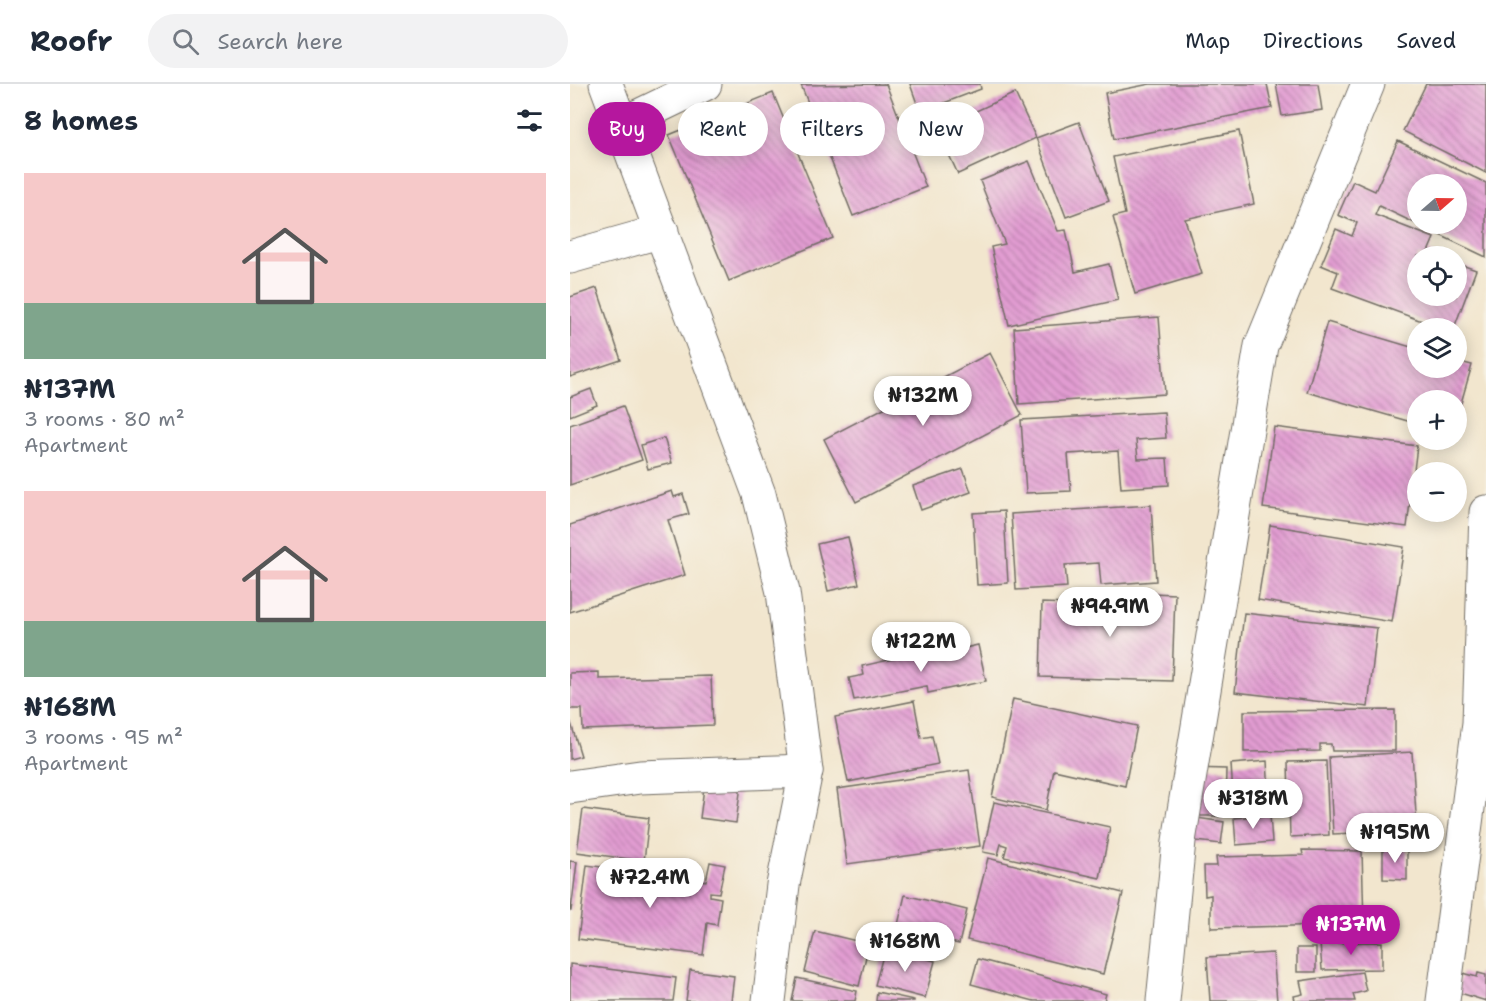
<!DOCTYPE html>
<meta charset="utf-8">
<style>
body{margin:0;font-family:"Shantell Sans",sans-serif;background:#f2f2f3;color:#1f2937;height:100vh;display:flex;flex-direction:column;font-size:22px;white-space:nowrap}
*{box-sizing:border-box;margin:0}
p{font-size:20px;color:#747a83}
.icon{flex:none;width:33px;height:33px;fill:none;stroke:currentColor;stroke-width:2;stroke-linecap:round;stroke-linejoin:round}
.map{position:relative;flex:1;overflow:hidden}
.sheet{display:flex;flex-direction:column;background:#fff;width:570px}
.sheet>*{flex:none}
.hud{position:absolute;left:18px;top:18px;width:570px;height:54px;display:flex;gap:12px}
.needle{width:39px;rotate:70deg}
.tools{position:absolute;left:837px;top:90px;display:grid;gap:12px}
.tools a{display:grid;place-items:center;width:60px;height:60px;border-radius:50%;background:#fff;box-shadow:0 3px 15px #0003;font-size:30px}
.price{position:absolute;translate:-50% -51px;padding:0 14px;border-radius:21px;background:#fff;color:#222;font-size:20px;line-height:39px;filter:drop-shadow(0 2px 3px #0008)}
.price::after{content:'';position:absolute;left:50%;top:36px;width:18px;height:14px;margin-left:-9px;background:inherit;clip-path:polygon(0 0,100% 0,50% 100%)}
.price.active{background:#b5179e;color:#fff}
ul{padding:0;list-style:none}
li{display:grid;align-content:center;gap:12px;height:318px;padding:0 24px}
li span{display:grid;place-items:center;height:186px;border-radius:0px;color:#555}
li>.icon{margin-inline-start:auto}
span .icon{width:108px;height:108px;fill:#fffc;stroke-width:1}
li b{font-size:26px}
h2{display:flex;justify-content:space-between;align-items:center;height:72px;padding:0 24px;font-size:26px}
.tag{padding:0 21px;border-radius:27px;background:#fff;box-shadow:0 3px 15px #0003;font-size:21px;line-height:54px}
.tag.active{background:#b5179e;color:#fff}
header{display:flex;align-items:center;gap:36px;box-sizing:border-box;height:84px;padding:0 30px;background:#fff;border-bottom:2px solid #e0e1e3}
header strong{font-size:28px}
nav{display:flex;gap:33px;margin-inline-start:auto;font-size:21px}
.search{width:420px;height:54px;background:#f2f2f3;display:flex;align-items:center;gap:15px;box-sizing:border-box;padding:0 21px;border-radius:33px;color:#747a83;font-size:22px}
main{display:flex;flex:1;min-height:0}
.map>svg:first-child{display:block}
.building{fill:url(#building-back-hatch);fill-rule:evenodd}
.lines{fill:none;stroke-linecap:round;stroke-linejoin:round}
.street-casing{stroke:#716c64;stroke-width:35}
.street{stroke:#fff;stroke-width:33}
</style>
<header>
<strong>Roofr</strong>
<div class="search"><svg class="icon" aria-label="search" viewBox="0 0 24 24"><circle cx="10" cy="10" r="6"/><path d="M15 15l6 6"/></svg>Search here</div>
<nav><a>Map</a><a>Directions</a><a>Saved</a></nav>
</header>
<main>
<section class="sheet">
<h2>8 homes<svg class="icon" aria-label="filters" viewBox="0 0 24 24"><path d="M4 7h16M4 17h16"/><circle cx="9" cy="7" r="2"/><circle cx="15" cy="17" r="2"/></svg></h2>
<ul>
<li><span style="background:linear-gradient(#f6c9c9 70%,#7fa58c 0)"><svg class="icon" aria-label="home" viewBox="0 0 24 24"><path d="M3 11l9-7 9 7M6 9v11h12V9"/></svg></span><div><b>₦137M</b><p>3 rooms · 80 m²</p><p>Apartment</p></div></li>
<li><span style="background:linear-gradient(#f6c9c9 70%,#7fa58c 0)"><svg class="icon" aria-label="home" viewBox="0 0 24 24"><path d="M3 11l9-7 9 7M6 9v11h12V9"/></svg></span><div><b>₦168M</b><p>3 rooms · 95 m²</p><p>Apartment</p></div></li>
</ul>
</section>
<div class="map">
<svg width="916" height="917" viewBox="0 0 916 917">
<defs>
<pattern id="building-back-hatch" width="6" height="6" patternUnits="userSpaceOnUse" patternTransform="scale(1.5)"><rect width="6" height="6" fill="#e29cd2"/><path d="M-1 5l2 2M0 0l6 6M5-1l2 2" fill="none" stroke="#b77fab"/></pattern>
</defs>
<rect width="100%" height="100%" fill="#f7f3e8"/>
<filter id="ink" filterUnits="userSpaceOnUse"><feTurbulence type="fractalNoise" baseFrequency=".0167" numOctaves="2"/><feDisplacementMap in="SourceGraphic" scale="12" xChannelSelector="R" yChannelSelector="G"/><feConvolveMatrix kernelMatrix="1 2 1 2 8 2 1 2 1" color-interpolation-filters="sRGB"/></filter>
<filter id="wash" filterUnits="userSpaceOnUse"><feTurbulence type="fractalNoise" baseFrequency=".008" numOctaves="4" result="noise"/><feDisplacementMap in="SourceGraphic" scale="24" xChannelSelector="R" yChannelSelector="G"/><feGaussianBlur stdDeviation="1.35" result="paint"/><feColorMatrix in="noise" values="0 0 0 0 0 0 0 0 0 0 0 0 0 0 0 0 0 1.4 0 .05"/><feComposite in="paint" operator="in"/></filter>
<g filter="url(#wash)">
<rect width="100%" height="100%" fill="#f2e6ce"/>
<g id="blocks">
<g class="building">
<path d="M316 0 356 103 283 132 231 1Z"/>
<path d="M340 0H410L411 5 350 28Z"/>
<path d="M580 0H697L702 24 544 55 535 9Z"/>
<path d="M706 0H748L752 26 712 32Z"/>
<path d="M856 0H916V89L833 47Z"/>
<path d="M203 9 263 154 159 197 99 51Z"/>
<path d="M445 9 466 54 388 90 367 45Z"/>
<path d="M509 38 539 117 496 133 466 54Z"/>
<path d="M669 47 684 120 615 135 632 190 565 210 543 133 555 130 543 73Z"/>
<path d="M828 57 916 99V173L809 122 805 131 864 154 858 168 870 172H848V212H886V179L906 186 884 244H871L762 204 768 188 751 181 766 145 782 152 787 139 768 131 783 97 805 107ZM848 100H886V140H848Z"/>
<path d="M459 77 488 147 496 146 505 188 539 180 548 216 439 241 421 163 435 160 410 97Z"/>
<path d="M27 204 51 276 0 293V213Z"/>
<path d="M589 233 595 310 449 320 444 244Z"/>
<path d="M757 238 848 265V284H886V277L902 281 887 333 886 316H848V340L737 308Z"/>
<path d="M420 269 452 331 286 418 254 355Z"/>
<path d="M21 305 27 321 0 332V313Z"/>
<path d="M53 322 72 376 0 401V341Z"/>
<path d="M594 328 596 354 566 356 568 375 597 374 599 401 551 404 548 367 498 370 501 407 456 409 451 336Z"/>
<path d="M704 343 847 362 837 443 693 424Z"/>
<path d="M94 354 102 379 78 385 71 361Z"/>
<path d="M393 385 401 408 351 426 343 402Z"/>
<path d="M102 407 104 413 113 410 119 430 98 436 115 491 0 528V441Z"/>
<path d="M581 421 586 497 531 501 529 479 495 481 497 503 446 506 441 430Z"/>
<path d="M434 427 438 499 407 501 403 429Z"/>
<path d="M700 441 834 463 822 538 688 516Z"/>
<path d="M278 453 289 500 258 507 247 460Z"/>
<path d="M532 507 605 510 602 597 470 593 472 519 532 521Z"/>
<path d="M674 529 807 544 798 623 665 608Z"/>
<path d="M408 561 416 597 358 609 357 602 284 616 279 594 294 591 292 582 372 564 373 569Z"/>
<path d="M29 588V595L141 592 143 641 13 646 12 625H0V589Z"/>
<path d="M443 615 567 642 555 702 484 686 476 726 422 713Z"/>
<path d="M344 617 351 654 362 652 368 680 278 698 265 633Z"/>
<path d="M825 626V667H762L761 660H750V667L674 668V627Z"/>
<path d="M0 636 11 672 0 675Z"/>
<path d="M842 668 847 746 763 750 759 673Z"/>
<path d="M697 677 700 725 664 727 661 680Z"/>
<path d="M756 677 759 751 720 753 718 678Z"/>
<path d="M622 684 656 685 655 732H621Z"/>
<path d="M399 686 410 762 277 780 267 705Z"/>
<path d="M135 696 171 701 166 739 130 734Z"/>
<path d="M424 718 540 743 530 794 434 773 437 762 431 760 428 771 413 768Z"/>
<path d="M13 725 79 734 74 777 7 768Z"/>
<path d="M700 731 702 758 666 761 664 734Z"/>
<path d="M620 733 654 738 651 760 618 756Z"/>
<path d="M813 765 837 766V796L813 795Z"/>
<path d="M732 766 792 767 794 840 641 844V811L635 812 634 782H647L646 773 733 771Z"/>
<path d="M418 774 553 809 533 890 397 856Z"/>
<path d="M0 777 7 778 1 827H0Z"/>
<path d="M140 778 155 781 149 809 140 808V812L151 814 147 841 137 839 133 871 8 855 17 781 136 797Z"/>
<path d="M335 811 397 826 389 860 327 845Z"/>
<path d="M245 847 299 860 289 902 235 888Z"/>
<path d="M812 858V885L752 886 750 859Z"/>
<path d="M315 864 365 877 355 914 305 901Z"/>
<rect x="727" y="864" width="19" height="24"/>
<path d="M703 869 707 917H640L637 873Z"/>
<path d="M408 875 536 910 534 917H464L401 900Z"/>
<path d="M0 880 106 894 103 917H0Z"/>
<path d="M120 886 164 892 161 917H116Z"/>
<path d="M792 888 796 907 783 910 785 917H725L724 912 733 910 730 897Z"/>
<path d="M892 889 907 893 908 889 916 891V917L887 908Z"/>
<path d="M227 894 287 907 285 917H222Z"/>
<path d="M307 908 344 916V917H306Z"/>
</g>
</g>
</g>
<g filter="url(#ink)">
<use href="#blocks" fill-opacity="0" stroke="#716c64" stroke-width="1.5"/>
<g class="lines">
<defs>
<g id="street">
<path d="M36 0 189 410 213 508 236 687 213 801 199 917"/>
<path d="M52 40 135 0"/>
<path d="M0 173 92 147"/>
<path d="M0 703 70 693 236 687"/>
<path d="M593 917 609 757 691 262 798 0"/>
<path d="M873 917 909 639 916 428"/>
</g>
</defs>
<use href="#street" class="street-casing"/>
<use href="#street" class="street"/>
</g>
</g>
</svg>
<div class="tools">
<a><svg class="needle" viewBox="-14 -14 28 28"><path d="M0-13l5 13h-10z" fill="#e53935"/><path d="M0 13l5-13h-10z" fill="#747a83"/></svg></a>
<a><svg class="icon" aria-label="locate" viewBox="0 0 24 24"><circle cx="12" cy="12" r="6"/><path d="M12 2v4M12 18v4M2 12h4M18 12h4"/></svg></a>
<a><svg class="icon" aria-label="layers" viewBox="0 0 24 24"><path d="M12 4l9 5-9 5-9-5zM3 14l9 5 9-5"/></svg></a>
<a>+</a>
<a>−</a>
</div>
<b class="price" style="left:353px;top:343px">₦132M</b>
<b class="price" style="left:540px;top:554px">₦94.9M</b>
<b class="price" style="left:351px;top:589px">₦122M</b>
<b class="price" style="left:683px;top:746px">₦318M</b>
<b class="price" style="left:825px;top:780px">₦195M</b>
<b class="price" style="left:80px;top:825px">₦72.4M</b>
<b class="price active" style="left:781px;top:872px">₦137M</b>
<b class="price" style="left:335px;top:889px">₦168M</b>
<div class="hud">
<a class="tag active">Buy</a>
<a class="tag">Rent</a>
<a class="tag">Filters</a>
<a class="tag">New</a>
</div>
</div>
</main>
